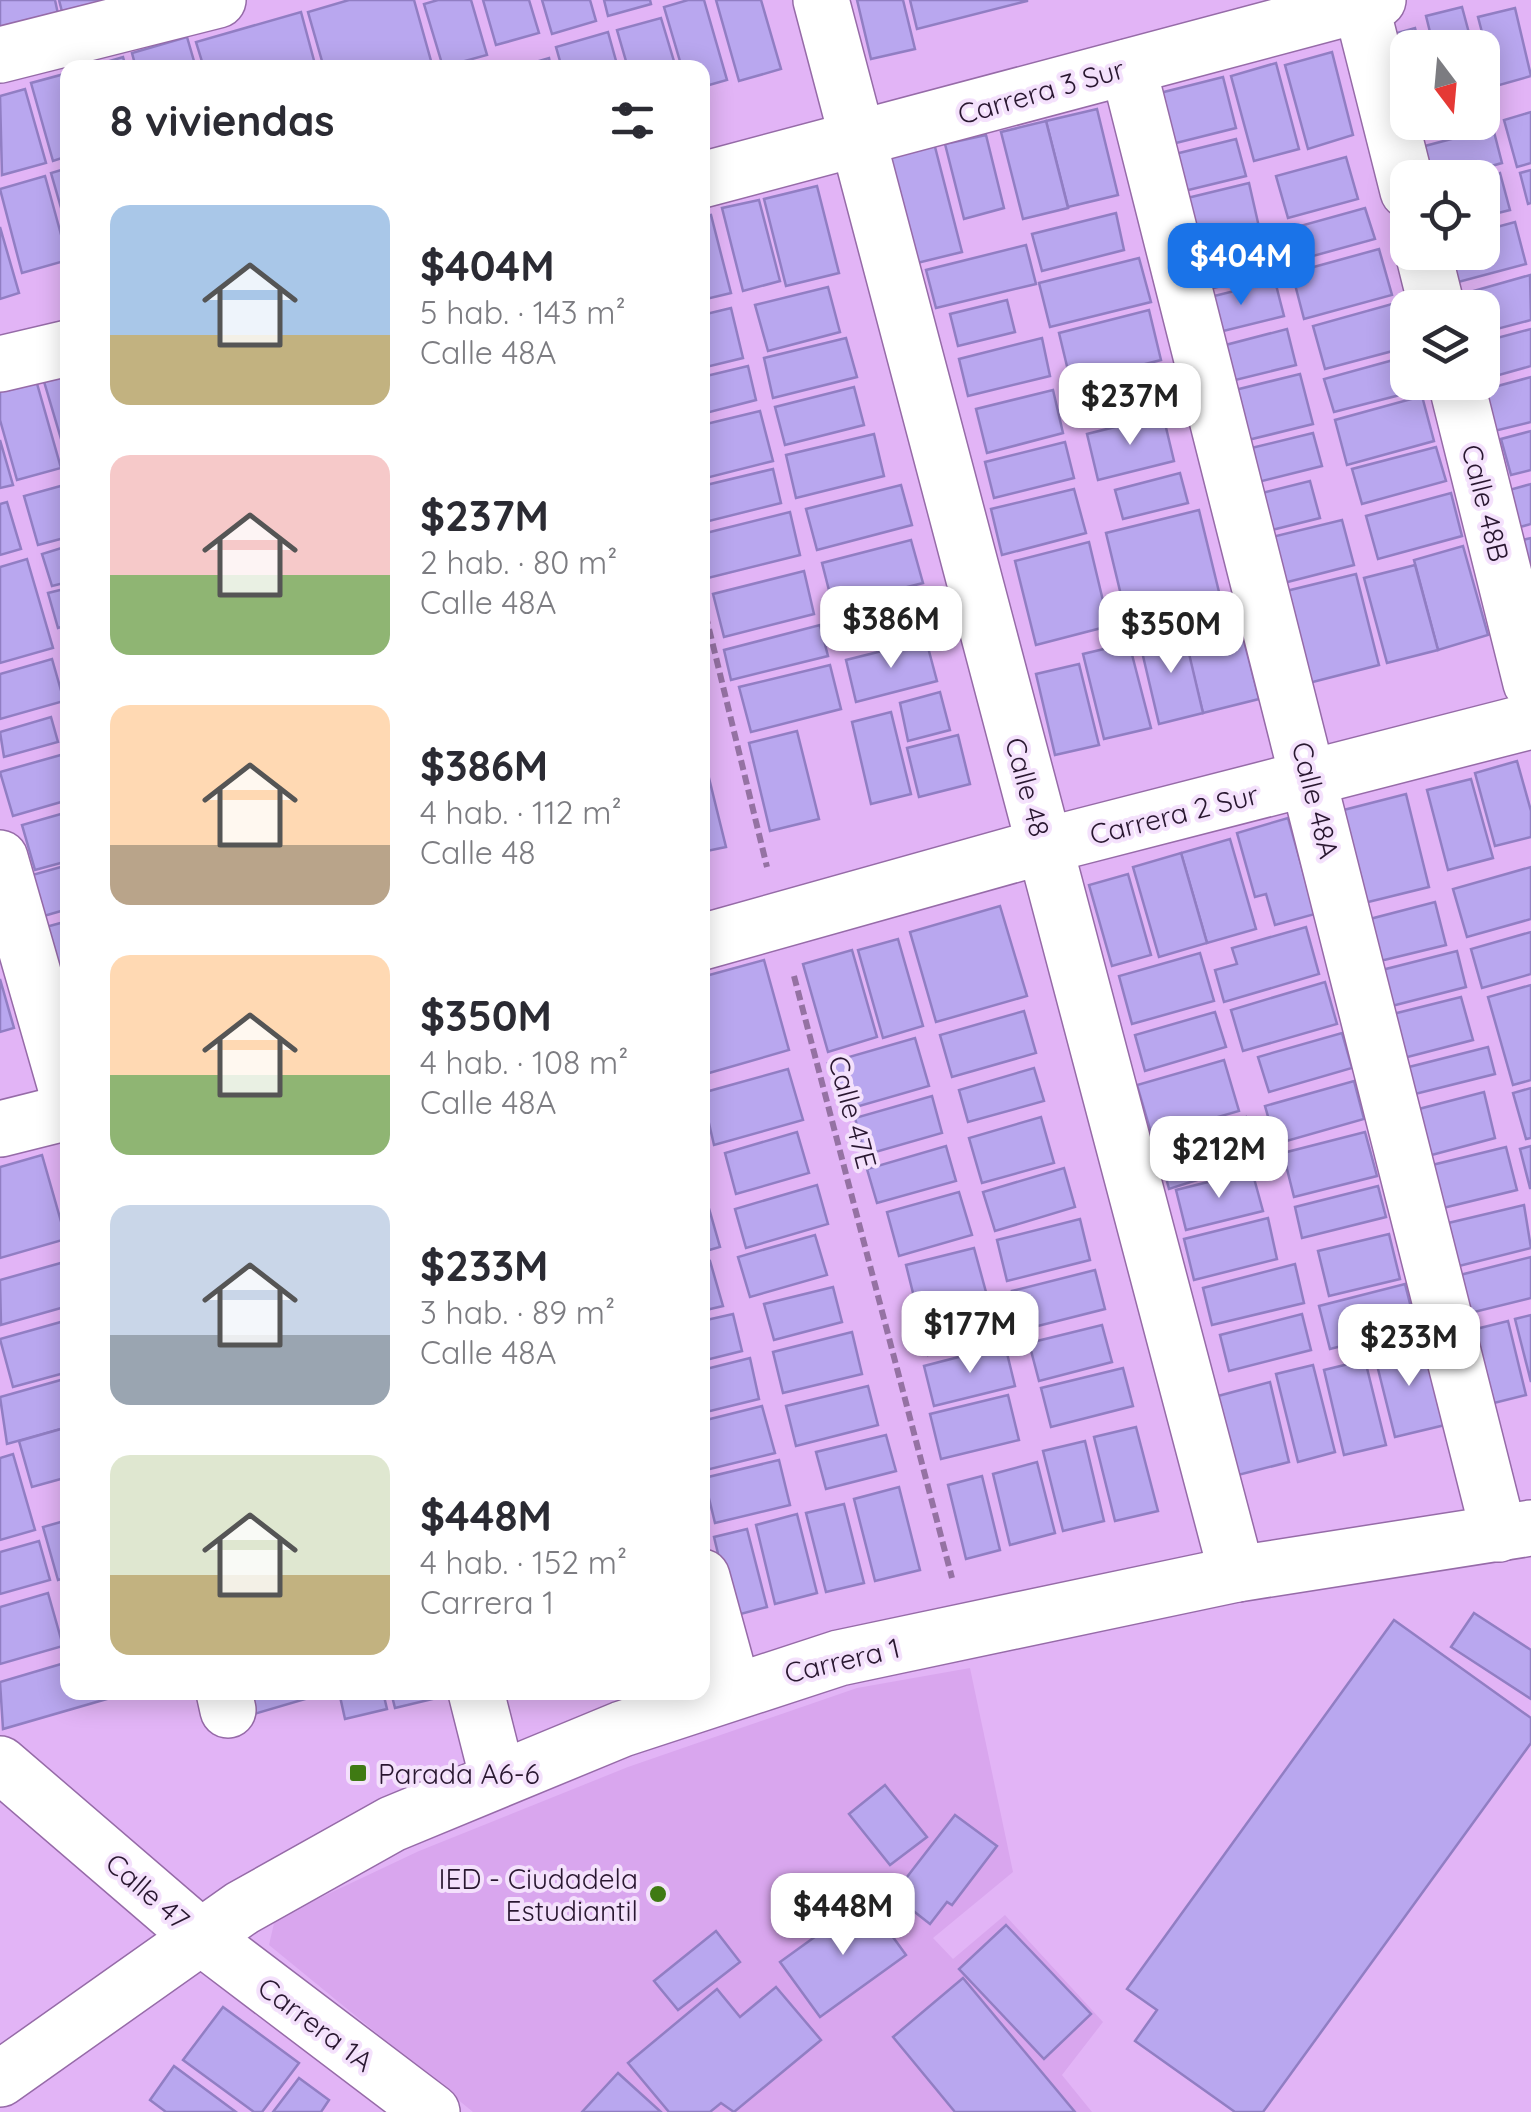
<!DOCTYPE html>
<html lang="es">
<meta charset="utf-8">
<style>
body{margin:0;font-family:Quicksand,sans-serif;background:#f7f7f7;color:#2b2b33;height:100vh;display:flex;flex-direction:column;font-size:38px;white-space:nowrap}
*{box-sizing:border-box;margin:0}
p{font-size:32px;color:#7c7c81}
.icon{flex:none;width:55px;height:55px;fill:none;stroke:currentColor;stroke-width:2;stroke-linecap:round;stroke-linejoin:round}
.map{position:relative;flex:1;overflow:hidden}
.panel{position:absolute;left:60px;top:60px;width:650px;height:1640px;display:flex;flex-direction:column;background:#fff;border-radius:20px;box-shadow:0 5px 25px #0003}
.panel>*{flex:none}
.needle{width:65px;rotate:164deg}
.buttons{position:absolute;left:1390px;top:30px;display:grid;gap:20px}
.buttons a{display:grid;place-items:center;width:110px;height:110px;border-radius:20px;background:#fff;box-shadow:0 5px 25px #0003;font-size:50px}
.price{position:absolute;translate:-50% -85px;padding:0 22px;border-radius:20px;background:#fff;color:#222;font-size:32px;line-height:65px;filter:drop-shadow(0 2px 5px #0008)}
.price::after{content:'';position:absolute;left:50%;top:60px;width:30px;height:22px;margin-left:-15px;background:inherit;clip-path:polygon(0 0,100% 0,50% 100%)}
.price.current{background:#1a73e8;color:#fff}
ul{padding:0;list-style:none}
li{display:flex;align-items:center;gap:30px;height:250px;padding:0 50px}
li span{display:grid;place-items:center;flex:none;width:280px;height:200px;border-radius:20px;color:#555}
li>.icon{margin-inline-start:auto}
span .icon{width:120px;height:120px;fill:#fffc;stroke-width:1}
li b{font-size:42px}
h2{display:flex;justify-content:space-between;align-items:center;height:120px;padding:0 50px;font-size:42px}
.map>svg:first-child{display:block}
.built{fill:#d9a6ee}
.building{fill:#b9a7ef;stroke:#917ec3;stroke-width:2.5}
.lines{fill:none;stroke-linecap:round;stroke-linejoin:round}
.minor-casing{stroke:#966ba8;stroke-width:58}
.path{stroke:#9572a3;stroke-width:6;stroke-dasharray:10 5;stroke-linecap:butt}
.minor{stroke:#fff;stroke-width:55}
.poi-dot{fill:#3f7a13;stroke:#f4e1fc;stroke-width:4}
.labels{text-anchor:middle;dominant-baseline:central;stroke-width:8;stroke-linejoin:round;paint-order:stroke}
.street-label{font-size:28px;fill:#291730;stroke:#f4e1fc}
.poi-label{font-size:28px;fill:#291730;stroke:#f4e1fc;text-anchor:start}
</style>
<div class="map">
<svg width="1531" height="2112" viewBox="0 0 1531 2112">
<rect width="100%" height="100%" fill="#e2b4f6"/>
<path class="built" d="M970 1668 1013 1872 933 1938 953 1959 1005 1915 1103 2022 1062 2075 1092 2112H473L269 1945 275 1919 419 1851 628 1767 857 1688Z"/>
<g class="building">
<path d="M0 0H55L58 14 0 28Z"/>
<path d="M59 0H119L67 31Z"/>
<path d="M349 0H414L433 68H324L308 12Z"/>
<path d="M438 0H471L487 55 443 67 424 4Z"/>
<path d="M483 0H529L539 33 496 45Z"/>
<path d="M542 0H590L596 21 552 34Z"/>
<path d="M604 0H650L651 4 608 16Z"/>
<path d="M688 0H704L727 80 702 87V68H682L664 7Z"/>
<path d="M716 0H761L781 69 739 81Z"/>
<path d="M857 0H903L915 49 871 59Z"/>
<path d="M910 0H1027V1L917 29Z"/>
<path d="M1462 7 1473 48H1434L1426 16Z"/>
<path d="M1515 8 1531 76 1496 86 1478 17Z"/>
<path d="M301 12 316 68H204L196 42Z"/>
<path d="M661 18 676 68H628L617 30Z"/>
<path d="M1415 28 1420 48H1408V122L1372 40Z"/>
<path d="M608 32 618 68H562L556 47Z"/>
<path d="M187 37 196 68H136L132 53Z"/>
<path d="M1332 52 1353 135 1308 149 1285 65Z"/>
<path d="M123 57 126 68H86Z"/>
<path d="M549 58 551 68H515Z"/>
<path d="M1276 63 1299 149 1254 161 1231 76Z"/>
<path d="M68 73V156L53 161 31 83Z"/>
<path d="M1223 77 1236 128 1164 146 1152 95Z"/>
<path d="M25 89 46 163 2 175 0 96Z"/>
<path d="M1097 109 1118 195 1068 207 1046 121Z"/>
<path d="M1531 112V163L1517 167 1504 120Z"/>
<path d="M1046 121 1068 208 1023 219 1001 132Z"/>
<path d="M1493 128 1502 163 1448 178H1413L1406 151Z"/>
<path d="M986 135 1004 208 964 219 945 144Z"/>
<path d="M1236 139 1246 176 1176 193 1167 156Z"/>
<path d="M934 143 962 252 913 264 887 154Z"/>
<path d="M1346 157 1358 199 1288 218 1276 176Z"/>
<path d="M68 168V232L51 173Z"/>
<path d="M1531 170V203L1528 204 1520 173Z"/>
<path d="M1500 173 1510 210 1482 217V178Z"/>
<path d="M45 176 68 260 22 273 0 189Z"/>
<path d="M1249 183 1259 227 1186 246 1175 201Z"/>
<path d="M817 186 839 273 786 286 764 199Z"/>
<path d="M759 200 780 281 743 291 722 208Z"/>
<path d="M1365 208 1375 239 1291 262 1282 231Z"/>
<path d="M1116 213 1124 250 1042 271 1032 234Z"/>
<path d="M711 215 731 293 702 300V217Z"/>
<path d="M1515 222 1526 264 1447 285 1438 252H1482V231Z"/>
<path d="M0 227 19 293 0 299Z"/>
<path d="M1268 238 1277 272 1194 293 1185 259Z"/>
<path d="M1026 245 1036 284 936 308 926 270Z"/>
<path d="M1379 249 1392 295 1304 319 1292 273Z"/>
<path d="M1139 258 1151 302 1050 327 1039 283Z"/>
<path d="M1530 275 1531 320 1482 333V308H1455L1452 297Z"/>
<path d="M1275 281 1284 316 1207 335 1198 300Z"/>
<path d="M828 287 840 332 768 351 755 305Z"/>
<path d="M1007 300 1015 332 958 346 950 314Z"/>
<path d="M1392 304 1404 348 1325 369 1313 326Z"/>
<path d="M731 308 743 358 702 368V315Z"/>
<path d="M1149 310 1161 360 1071 383 1059 333Z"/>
<path d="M1287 329 1296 365 1223 383 1214 348Z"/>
<path d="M1531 329V366L1485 379 1482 342Z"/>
<path d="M846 338 857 377 773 398 764 358Z"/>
<path d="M1042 338 1050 376 968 396 959 359Z"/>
<path d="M1408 356V382H1425L1427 388 1334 412 1324 379Z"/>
<path d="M748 366 756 400 702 414V377Z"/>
<path d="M68 371V459H67L43 378Z"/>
<path d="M1154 374 1161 404 1093 420 1087 392Z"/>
<path d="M1300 374 1313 424 1244 441 1231 391Z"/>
<path d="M1531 377V422L1490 432 1479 391Z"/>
<path d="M36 380 61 468 17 480 0 420V390Z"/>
<path d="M854 387 864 425 785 445 775 407Z"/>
<path d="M1053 390 1063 433 987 453 976 409Z"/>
<path d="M1422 396 1434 441 1347 465 1335 420Z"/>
<path d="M760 411 773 461 702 479V425Z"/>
<path d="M1163 415 1174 461 1098 480 1087 434Z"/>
<path d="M1531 431V470L1511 475 1501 439Z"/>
<path d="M1313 433 1322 466 1242 486 1235 452Z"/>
<path d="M874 434 884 476 796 498 786 455Z"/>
<path d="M0 440 13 485 0 488Z"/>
<path d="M1065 442 1074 478 994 498 985 462Z"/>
<path d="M1436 447 1446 481 1362 504 1352 469Z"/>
<path d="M773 469 781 503 705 522 702 486Z"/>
<path d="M1180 473 1188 503 1123 519 1115 490Z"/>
<path d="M1310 481 1320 518 1272 530 1262 493Z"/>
<path d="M68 484V537L38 545 24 496Z"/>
<path d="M1531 484V524L1520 527 1509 490Z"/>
<path d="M901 485 912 525 817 550 806 509Z"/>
<path d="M1074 489 1086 533 1002 555 991 509Z"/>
<path d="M1451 493 1462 536 1378 559 1366 516Z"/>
<path d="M7 502 21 549 0 555V504Z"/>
<path d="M1199 510 1220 596 1127 620 1106 533Z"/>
<path d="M790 512 800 555 708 578 702 534Z"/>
<path d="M1342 520 1354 565 1272 586 1260 540Z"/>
<path d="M1531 538V587L1518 541Z"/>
<path d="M911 540 923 583 833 606 822 563Z"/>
<path d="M1089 542 1109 626 1036 645 1015 561Z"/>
<path d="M68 546V582L52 586 42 554Z"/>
<path d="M1463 546 1488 635 1438 650 1414 560Z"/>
<path d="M27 559 53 648 0 663V567Z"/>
<path d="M1415 565 1438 650 1387 663 1364 578Z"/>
<path d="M804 571 814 614 724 637 713 594Z"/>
<path d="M1356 574 1379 665 1301 685 1278 593Z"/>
<path d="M68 588V625L58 628 48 593Z"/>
<path d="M923 593 931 627 846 648 838 614Z"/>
<path d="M1234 602 1259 699 1203 713 1179 616Z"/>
<path d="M820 625 828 656 731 680 724 650Z"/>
<path d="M1183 628 1203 713 1159 724 1139 639Z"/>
<path d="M926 640 937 681 856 702 846 660Z"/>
<path d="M1129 643 1151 728 1104 739 1083 654Z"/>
<path d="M52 659 64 701 0 719V674Z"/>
<path d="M1079 664 1099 745 1055 755 1036 674Z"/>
<path d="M830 665 841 709 751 732 739 687Z"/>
<path d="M940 692 950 730 908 741 900 703Z"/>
<path d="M891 712 911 794 871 804 852 722Z"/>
<path d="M51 717 58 742 4 757 0 732Z"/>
<path d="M797 731 819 819 770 831 749 743Z"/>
<path d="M958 735 970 784 919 797 907 748Z"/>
<path d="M68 753V800L13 816 0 772Z"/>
<path d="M1517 761 1531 811V837L1495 846 1475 773Z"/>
<path d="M707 770 726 847 702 852V771Z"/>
<path d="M1471 779 1493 858 1448 870 1427 790Z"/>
<path d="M1406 794 1429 887 1352 906 1328 814Z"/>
<path d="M68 812V861L35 870 22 825Z"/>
<path d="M1288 818 1315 914 1275 925 1266 894 1255 897 1237 833Z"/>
<path d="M1230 839 1256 929 1207 943 1181 853Z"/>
<path d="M1181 853 1207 943 1159 957 1133 867Z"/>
<path d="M68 865V909L37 918 25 877Z"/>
<path d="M1531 867V919L1467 937 1453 889Z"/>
<path d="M1128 874 1151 955 1112 966 1089 885Z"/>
<path d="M1435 902 1446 945 1376 962 1366 920Z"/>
<path d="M1000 906 1027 996 936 1022 910 932Z"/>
<path d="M68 921V1007L31 931Z"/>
<path d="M1306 927 1319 974 1224 1002 1215 970 1237 964 1232 948Z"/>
<path d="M1531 932V974L1482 988 1471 949Z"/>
<path d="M898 939 923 1026 883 1038 858 950Z"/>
<path d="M852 950 877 1037 828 1052 803 964Z"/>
<path d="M1457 951 1466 987 1380 1009 1370 973Z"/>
<path d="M1200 953 1214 1001 1132 1024 1119 976Z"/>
<path d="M764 960 789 1050 702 1075V977Z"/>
<path d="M0 979 14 1028 0 1032Z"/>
<path d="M1325 982 1337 1024 1243 1051 1231 1010Z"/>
<path d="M1531 985V1080L1513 1085 1488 997Z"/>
<path d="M1461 997 1473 1040 1392 1061 1381 1017Z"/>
<path d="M1024 1011 1036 1053 952 1077 940 1035Z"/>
<path d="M1215 1012 1226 1047 1145 1071 1135 1035Z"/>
<path d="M1342 1033 1352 1068 1269 1092 1258 1057Z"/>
<path d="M915 1038 929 1086 842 1111 828 1063Z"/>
<path d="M1488 1047 1495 1074 1407 1096 1401 1069Z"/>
<path d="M1224 1060 1239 1111 1152 1136 1137 1085Z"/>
<path d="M1034 1068 1044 1101 968 1122 959 1090Z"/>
<path d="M788 1069 803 1120 714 1145 702 1093Z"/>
<path d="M1354 1081 1364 1119 1276 1144 1265 1106Z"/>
<path d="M1531 1088V1138L1526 1139 1513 1093Z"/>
<path d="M1484 1092 1495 1138 1428 1156 1415 1110Z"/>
<path d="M932 1096 942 1133 865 1155 855 1118Z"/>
<path d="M1041 1117 1054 1163 982 1183 969 1138Z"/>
<path d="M1246 1117 1249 1132 1163 1155 1162 1139Z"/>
<path d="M797 1132 809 1173 736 1194 725 1153Z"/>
<path d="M1365 1132 1377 1176 1294 1197 1283 1153Z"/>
<path d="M1252 1135 1254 1162 1169 1189 1161 1159Z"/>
<path d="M946 1146 956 1181 877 1203 867 1169Z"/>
<path d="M1531 1146V1188H1530L1520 1149Z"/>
<path d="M1506 1147 1517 1190 1439 1209 1428 1166Z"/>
<path d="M42 1155 66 1239 0 1258V1167Z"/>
<path d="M1064 1168 1075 1207 995 1231 983 1192Z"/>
<path d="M1252 1171 1263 1211 1186 1230 1176 1190Z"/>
<path d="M817 1185 828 1224 746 1248 735 1209Z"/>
<path d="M1378 1186 1386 1217 1302 1238 1295 1207Z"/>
<path d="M959 1192 972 1235 899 1256 887 1212Z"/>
<path d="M708 1205 720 1247 702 1252V1206Z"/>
<path d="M1524 1205 1531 1248 1455 1267 1444 1224Z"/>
<path d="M1268 1218 1277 1259 1194 1280 1184 1239Z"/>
<path d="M1080 1219 1090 1260 1007 1281 997 1240Z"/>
<path d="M1389 1234 1400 1279 1329 1296 1318 1251Z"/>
<path d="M815 1235 827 1275 750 1297 738 1257Z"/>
<path d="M974 1248 986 1292 917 1309 906 1265Z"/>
<path d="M1531 1257V1298L1466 1314 1456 1276Z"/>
<path d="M68 1261V1306L1 1325 0 1280Z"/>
<path d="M710 1261 723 1306 702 1311V1263Z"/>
<path d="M1295 1264 1304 1303 1212 1325 1203 1288Z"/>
<path d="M1095 1270 1105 1309 1022 1330 1012 1291Z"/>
<path d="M1405 1284 1416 1327 1330 1349 1319 1306Z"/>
<path d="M833 1287 842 1322 774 1340 764 1304Z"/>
<path d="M994 1299 1002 1335 928 1355 920 1318Z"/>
<path d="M733 1314 742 1351 702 1361V1321Z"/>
<path d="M1302 1314 1311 1350 1229 1371 1220 1335Z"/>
<path d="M1531 1315V1382L1515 1319Z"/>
<path d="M68 1320V1372L13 1387 0 1339Z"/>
<path d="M1508 1321 1526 1395 1478 1407 1460 1333Z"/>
<path d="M1102 1325 1112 1362 1039 1381 1029 1343Z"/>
<path d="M852 1332 862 1374 783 1393 773 1352Z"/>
<path d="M1423 1341 1445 1425 1395 1437 1374 1353Z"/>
<path d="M1005 1345 1015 1386 934 1406 924 1366Z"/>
<path d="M750 1358 759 1399 702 1413V1370Z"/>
<path d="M1365 1360 1386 1445 1344 1455 1324 1370Z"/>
<path d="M1313 1365 1335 1452 1298 1462 1276 1374Z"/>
<path d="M1123 1368 1133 1406 1051 1427 1041 1388Z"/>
<path d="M68 1378V1427L7 1444 0 1397Z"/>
<path d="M1270 1382 1289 1462 1238 1475 1218 1396Z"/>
<path d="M868 1386 878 1425 796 1446 786 1406Z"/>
<path d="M1008 1395 1019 1440 941 1459 930 1414Z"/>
<path d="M762 1406 775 1453 702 1471V1421Z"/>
<path d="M68 1427V1477L32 1487 19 1441Z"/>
<path d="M1136 1427 1158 1511 1115 1521 1094 1437Z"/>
<path d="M886 1435 896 1471 826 1489 816 1452Z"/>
<path d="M1085 1441 1104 1521 1063 1531 1043 1451Z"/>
<path d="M13 1454 35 1530 0 1540V1458Z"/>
<path d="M779 1460 790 1505 715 1523 704 1478Z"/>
<path d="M1037 1462 1055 1533 1010 1545 993 1474Z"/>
<path d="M982 1476 1000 1550 966 1559 948 1485Z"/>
<path d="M899 1487 920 1570 875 1581 854 1499Z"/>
<path d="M844 1504 864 1583 826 1592 806 1513Z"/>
<path d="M797 1514 817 1593 775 1604 756 1525Z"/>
<path d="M68 1520V1577L58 1580 43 1527Z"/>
<path d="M747 1529 767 1607 733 1616 714 1537Z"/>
<path d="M39 1541 50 1580 0 1594V1552Z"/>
<path d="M48 1593 63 1646 0 1664V1607Z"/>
<path d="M1474 1613 1531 1650V1699L1451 1647Z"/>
<path d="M1394 1620 1531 1718V1743L1263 2112H1235L1135 2041 1157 2010 1127 1989Z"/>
<path d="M68 1662V1692H131L3 1729 0 1682Z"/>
<path d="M247 1692H329L254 1714Z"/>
<path d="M339 1692H383L387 1709 345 1719Z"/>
<path d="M391 1692H445V1696L395 1708Z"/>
<path d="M885 1785 927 1837 890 1865 849 1814Z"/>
<path d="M955 1815 997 1846 952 1905 947 1902 930 1924 893 1895Z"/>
<path d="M866 1900 906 1955 820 2017 780 1962Z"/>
<path d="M1006 1925 1091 2014 1044 2059 959 1969Z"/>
<path d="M716 1931 740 1962 678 2010 654 1981Z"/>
<path d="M963 1978 1075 2112H955L893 2037Z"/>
<path d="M776 1987 821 2040 734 2112 721 2103 710 2112H669L628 2063 717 1989 740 2017Z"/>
<path d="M223 2007 299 2063 262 2112H254L183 2060Z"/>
<path d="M174 2066 236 2112H166L150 2100Z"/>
<path d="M618 2073 661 2112H582Z"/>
<path d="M299 2078 329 2100 321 2112H273Z"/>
</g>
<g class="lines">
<defs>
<g id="minor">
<path d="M821 0 1237 1574"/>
<path d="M1361 5 1408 191"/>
<path d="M0 55 218 0"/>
<path d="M1128 67 1499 1534"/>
<path d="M702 180 1378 0"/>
<path d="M1423 252 1437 308"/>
<path d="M0 364 68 348"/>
<path d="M1456 382 1531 683"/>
<path d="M0 858 68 1095"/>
<path d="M702 942 1044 846 1531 721"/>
<path d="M0 1129 68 1112"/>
<path d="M702 1577 733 1690"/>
<path d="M224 1692 228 1710"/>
<path d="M476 1692 498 1779"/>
<path d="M0 1764 200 1936 432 2112"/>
<path d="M0 2079 242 1908 392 1824 622 1729 839 1658 1237 1574 1531 1528"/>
</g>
</defs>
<use href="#minor" class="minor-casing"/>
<g class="path">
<path d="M702 600 767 867"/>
<path d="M794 976 952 1578"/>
</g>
<use href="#minor" class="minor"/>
</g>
<g class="poi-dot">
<rect x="348" y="1763" width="20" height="20" rx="5"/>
<circle cx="658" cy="1894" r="10"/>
</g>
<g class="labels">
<g class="street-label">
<text transform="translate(1041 91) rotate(-16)">Carrera 3 Sur</text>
<text transform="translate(1486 503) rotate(76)">Calle 48B</text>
<text transform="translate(1028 787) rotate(75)">Calle 48</text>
<text transform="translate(1316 800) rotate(76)">Calle 48A</text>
<text transform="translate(1174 814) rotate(-14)">Carrera 2 Sur</text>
<text transform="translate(853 1112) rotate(75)">Calle 47E</text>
<text transform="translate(842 1660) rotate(-13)">Carrera 1</text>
<text transform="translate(148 1891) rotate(41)">Calle 47</text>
<text transform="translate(316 2024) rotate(37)">Carrera 1A</text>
</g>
<g class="poi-label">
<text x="378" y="1773">Parada A6-6</text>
<text x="638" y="1878" text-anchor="end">IED - Ciudadela<tspan x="638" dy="32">Estudiantil</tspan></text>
</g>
</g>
</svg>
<div class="buttons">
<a><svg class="needle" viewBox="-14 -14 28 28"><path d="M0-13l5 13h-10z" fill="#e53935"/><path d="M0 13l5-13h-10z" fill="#7c7c81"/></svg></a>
<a><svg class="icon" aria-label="locate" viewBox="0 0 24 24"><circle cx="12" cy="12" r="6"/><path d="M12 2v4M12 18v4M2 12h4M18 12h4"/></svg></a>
<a><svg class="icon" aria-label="layers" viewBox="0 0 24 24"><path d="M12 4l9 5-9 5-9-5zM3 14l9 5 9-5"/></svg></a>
</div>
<b class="price current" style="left:1241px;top:308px">$404M</b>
<b class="price" style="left:1130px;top:448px">$237M</b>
<b class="price" style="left:891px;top:671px">$386M</b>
<b class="price" style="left:1171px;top:676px">$350M</b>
<b class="price" style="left:1219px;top:1201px">$212M</b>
<b class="price" style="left:970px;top:1376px">$177M</b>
<b class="price" style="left:1409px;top:1389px">$233M</b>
<b class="price" style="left:843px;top:1958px">$448M</b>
<section class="panel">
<h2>8 viviendas<svg class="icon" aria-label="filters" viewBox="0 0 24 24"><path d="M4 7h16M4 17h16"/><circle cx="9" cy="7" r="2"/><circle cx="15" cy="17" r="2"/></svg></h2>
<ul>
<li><span style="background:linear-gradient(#a9c7e8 65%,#c2b280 0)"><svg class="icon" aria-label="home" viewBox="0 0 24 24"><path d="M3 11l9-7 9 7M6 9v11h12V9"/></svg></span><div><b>$404M</b><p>5 hab. · 143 m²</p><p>Calle 48A</p></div></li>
<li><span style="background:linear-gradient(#f6c9c9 60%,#8fb573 0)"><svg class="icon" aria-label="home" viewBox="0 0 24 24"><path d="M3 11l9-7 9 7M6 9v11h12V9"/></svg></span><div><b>$237M</b><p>2 hab. · 80 m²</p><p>Calle 48A</p></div></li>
<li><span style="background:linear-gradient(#ffd9b3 70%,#b9a48a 0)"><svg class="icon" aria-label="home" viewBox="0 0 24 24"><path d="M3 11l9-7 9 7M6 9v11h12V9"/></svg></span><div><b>$386M</b><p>4 hab. · 112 m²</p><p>Calle 48</p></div></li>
<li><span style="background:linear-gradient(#ffd9b3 60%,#8fb573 0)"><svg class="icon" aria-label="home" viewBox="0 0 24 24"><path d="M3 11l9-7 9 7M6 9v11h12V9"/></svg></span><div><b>$350M</b><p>4 hab. · 108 m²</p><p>Calle 48A</p></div></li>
<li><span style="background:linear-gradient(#c9d6e8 65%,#9aa5b1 0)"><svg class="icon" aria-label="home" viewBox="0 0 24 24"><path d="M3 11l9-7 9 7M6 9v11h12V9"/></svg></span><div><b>$233M</b><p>3 hab. · 89 m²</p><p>Calle 48A</p></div></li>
<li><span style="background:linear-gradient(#dfe7d0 60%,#c2b280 0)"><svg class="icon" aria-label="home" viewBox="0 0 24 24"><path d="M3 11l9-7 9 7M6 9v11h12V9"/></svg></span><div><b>$448M</b><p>4 hab. · 152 m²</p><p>Carrera 1</p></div></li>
</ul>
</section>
</div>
